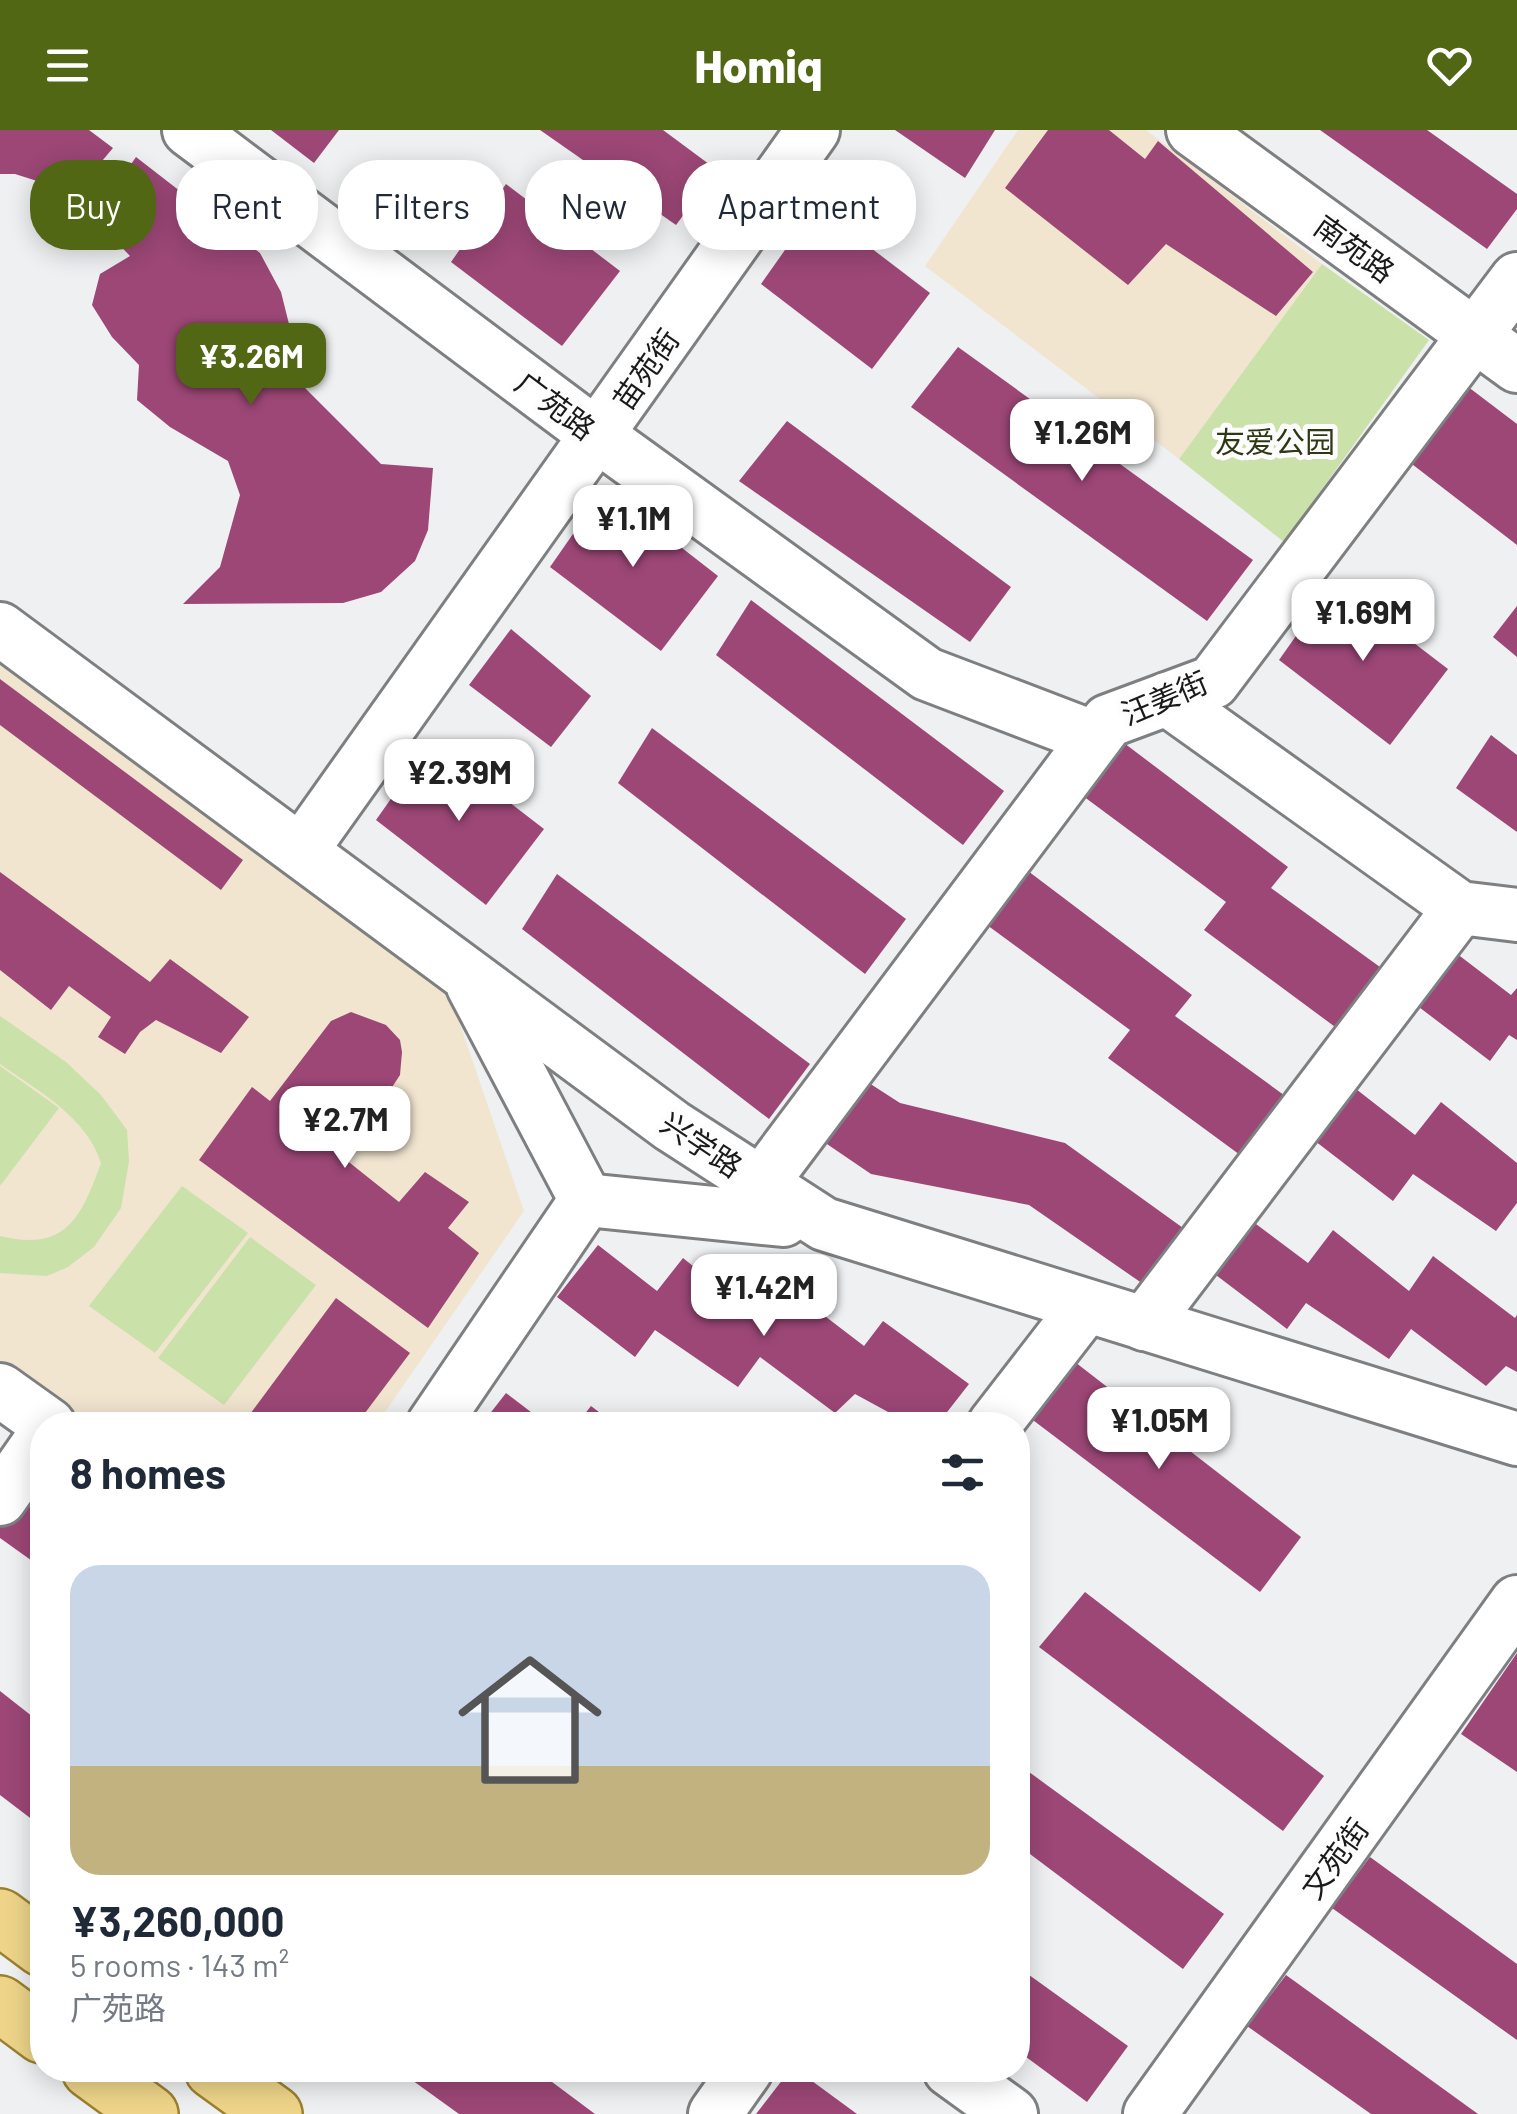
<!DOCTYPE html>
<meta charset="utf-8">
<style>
body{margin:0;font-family:Barlow,"Noto Sans SC",sans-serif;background:#f6f6f7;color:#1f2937;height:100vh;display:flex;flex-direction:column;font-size:38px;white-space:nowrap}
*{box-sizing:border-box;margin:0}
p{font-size:32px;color:#747a83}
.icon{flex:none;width:55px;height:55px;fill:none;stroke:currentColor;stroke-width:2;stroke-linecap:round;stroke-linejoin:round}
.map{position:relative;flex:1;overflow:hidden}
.side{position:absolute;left:30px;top:1282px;width:1000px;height:670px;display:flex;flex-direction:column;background:#fff;border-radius:40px;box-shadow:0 5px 25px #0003}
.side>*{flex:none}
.top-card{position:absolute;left:30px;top:30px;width:1000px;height:90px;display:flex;gap:20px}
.price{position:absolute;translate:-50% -85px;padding:0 22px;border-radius:20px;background:#fff;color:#222;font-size:32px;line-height:65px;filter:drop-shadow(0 2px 5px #0008)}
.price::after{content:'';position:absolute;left:50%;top:60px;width:30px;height:22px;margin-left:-15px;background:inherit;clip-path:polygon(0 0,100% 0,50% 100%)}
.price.current{background:#526714;color:#fff}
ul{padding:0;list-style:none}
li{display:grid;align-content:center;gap:20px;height:530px;padding:0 40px}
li+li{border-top:2px solid #e0e1e3}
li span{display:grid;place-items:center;height:310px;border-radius:30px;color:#555}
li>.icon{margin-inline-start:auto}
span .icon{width:180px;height:180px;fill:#fffc;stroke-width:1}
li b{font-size:42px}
h2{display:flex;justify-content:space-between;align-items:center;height:120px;padding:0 40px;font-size:42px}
.chip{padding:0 35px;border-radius:40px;background:#fff;box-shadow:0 5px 25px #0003;font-size:35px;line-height:90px}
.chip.current{background:#526714;color:#fff}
header{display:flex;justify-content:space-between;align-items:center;height:130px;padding:0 40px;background:#526714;color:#fff;font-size:45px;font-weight:800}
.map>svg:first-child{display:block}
.education{fill:#f1e5d0}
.green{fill:#cbe1aa}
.building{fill:#9c4776}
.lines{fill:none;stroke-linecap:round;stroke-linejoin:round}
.minor-casing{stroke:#7e7f80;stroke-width:58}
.major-casing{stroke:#9b802f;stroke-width:60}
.minor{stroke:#fff;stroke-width:52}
.major{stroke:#edd489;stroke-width:55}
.labels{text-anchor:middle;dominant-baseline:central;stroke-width:10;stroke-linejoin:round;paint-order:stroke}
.street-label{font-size:30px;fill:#1a1a1a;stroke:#fdfdfe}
.park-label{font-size:30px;fill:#2c3913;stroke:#fdfdfe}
</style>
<header><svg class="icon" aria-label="menu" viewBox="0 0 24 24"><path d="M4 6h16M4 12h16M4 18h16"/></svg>Homiq<svg class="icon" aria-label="heart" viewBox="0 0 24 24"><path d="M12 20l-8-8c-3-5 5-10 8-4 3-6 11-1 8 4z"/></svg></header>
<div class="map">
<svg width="1517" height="1984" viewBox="0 0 1517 1984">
<rect width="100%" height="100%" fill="#eff0f1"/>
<g class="education">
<path d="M1018 0H1146L1322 134 1179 329 925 136Z"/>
<path d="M0 535 449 862 524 1081 376 1295H79L0 1239Z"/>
</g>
<g class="green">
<path d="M1322 134 1429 210 1284 412 1179 329Z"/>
<path d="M0 886 66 932 101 965 127 1000 129 1031 121 1078 94 1117 68 1137 47 1146 0 1143V1106C65 1122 81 1089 101 1033 86 986 38 961 0 934Z"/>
<path d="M0 936 59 978 0 1056Z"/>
<path d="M182 1056 248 1103 155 1223 89 1176Z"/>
<path d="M250 1107 316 1155 224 1275 158 1228Z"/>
</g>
<g class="building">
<path d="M0 0H89L113 18 75 63 15 44H0Z"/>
<path d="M271 0H339L314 33Z"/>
<path d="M540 0H663L717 40 676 95Z"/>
<path d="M895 0H995L965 48Z"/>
<path d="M1048 0H1109L1145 29 1158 11 1313 142 1276 186 1166 114 1128 155 1005 58Z"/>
<path d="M1320 0H1427L1517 64V79L1487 119Z"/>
<path d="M136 27 260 123 281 162 305 258 381 334 433 338 428 400 415 431 381 462 343 473 183 474 220 437 240 365 228 331 170 297 137 270 139 235 112 207 92 175 100 144 130 126 94 88Z"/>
<path d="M506 54 620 141 562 216 451 132Z"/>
<path d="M816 76 930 163 872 239 761 154Z"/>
<path d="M958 217 1253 430 1207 491 911 277Z"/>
<path d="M1463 253 1517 294V415L1408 331Z"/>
<path d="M787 291 1011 457 970 512 739 351Z"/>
<path d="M605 358 718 446 661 521 550 437Z"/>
<path d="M1334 452 1448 539 1390 615 1279 530Z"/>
<path d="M751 470 1004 661 963 715 716 525Z"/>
<path d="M1517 476V527L1493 507Z"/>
<path d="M511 499 591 566 551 617 469 555Z"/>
<path d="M0 549 243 730 221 760 0 595Z"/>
<path d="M652 598 906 789 865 844 618 653Z"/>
<path d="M1491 605 1517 625V702L1456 658Z"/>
<path d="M431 612 544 699 486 775 376 690Z"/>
<path d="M1124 613 1288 737 1271 758 1391 845 1346 905 1204 800 1226 772 1083 666Z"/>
<path d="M1028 741 1192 865 1175 886 1295 973 1251 1033 1108 928 1130 900 987 795Z"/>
<path d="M0 742 150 852 170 829 249 887 221 923 156 890 140 902 125 924 98 907 111 887 69 856 51 880 0 840Z"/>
<path d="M557 744 810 934 769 989 522 799Z"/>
<path d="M1452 820 1511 865 1517 858V910L1509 905 1490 931 1411 871Z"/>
<path d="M351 882 386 895 400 910 402 922 400 945 345 1029 399 1072 425 1042 469 1072 448 1098 479 1123 428 1198 199 1030 252 957 270 971 331 891Z"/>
<path d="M869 953 900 973 1065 1013 1190 1103 1146 1156 1029 1075 871 1044 824 1012Z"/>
<path d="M1356 959 1415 1005 1441 972 1517 1033V1073L1496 1101 1413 1044 1393 1071 1315 1011Z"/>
<path d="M1248 1088 1308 1133 1333 1100 1409 1161 1433 1126 1515 1188 1517 1185V1242L1506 1236 1486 1256 1411 1199 1389 1229 1306 1173 1287 1199 1208 1139Z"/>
<path d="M598 1115 657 1161 683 1128 759 1189 783 1154 864 1216 883 1191 969 1254 937 1295H912L855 1264 835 1283 760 1227 738 1257 655 1200 635 1227 557 1167Z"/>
<path d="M336 1168 410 1223 356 1295H242Z"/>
<path d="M1062 1222 1301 1407 1260 1462 1017 1278Z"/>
<path d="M506 1263 548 1295H481Z"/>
<path d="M591 1276 616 1295H576Z"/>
<path d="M36 1344 42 1348V1438L0 1408V1397Z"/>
<path d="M1085 1462 1324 1646 1283 1701 1039 1517Z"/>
<path d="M1517 1523V1642L1461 1604Z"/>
<path d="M0 1561 42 1594V1697L0 1665Z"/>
<path d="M1018 1634 1224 1784 1183 1839 1018 1715Z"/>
<path d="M1370 1727 1517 1834V1910L1332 1778Z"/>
<path d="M1018 1837 1128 1916 1087 1972 1018 1921Z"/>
<path d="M1286 1845 1478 1984H1371L1247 1896Z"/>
<path d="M398 1940H536L595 1984H459Z"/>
<path d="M790 1940H797L857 1984H756Z"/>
</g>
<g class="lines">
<defs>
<g id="minor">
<path d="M189 0 598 306 927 544 1095 608"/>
<path d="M1193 0 1517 236"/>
<path d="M0 499 672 996 824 1094 1517 1309"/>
<path d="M1167 569 1460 778 1517 785"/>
<path d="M301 721 813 0"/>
<path d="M586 1070 783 1090"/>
<path d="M747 1085 761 1054 1108 591 1213 552 1517 149"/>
<path d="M1144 1194 1460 778"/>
<path d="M0 1260 49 1295"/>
<path d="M433 1295 586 1070 473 856"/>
<path d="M994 1295 1086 1176"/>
<path d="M0 1369 42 1309"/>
<path d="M950 1940 1011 1984"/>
<path d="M715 1984 746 1940"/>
<path d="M1150 1984 1517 1472"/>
</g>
<g id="major">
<path d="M0 1787 42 1818"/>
<path d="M0 1874 42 1905"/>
<path d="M90 1940 150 1984"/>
<path d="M213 1940 274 1984"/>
</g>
</defs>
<use href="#minor" class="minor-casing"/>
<use href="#major" class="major-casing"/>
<use href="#minor" class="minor"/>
<use href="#major" class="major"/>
</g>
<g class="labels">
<g class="street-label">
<text transform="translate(1355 118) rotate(36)">南苑路</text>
<text transform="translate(645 239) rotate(-55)">苗苑街</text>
<text transform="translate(556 275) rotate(37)">广苑路</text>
<text transform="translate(1164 567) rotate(-23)">汪姜街</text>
<text transform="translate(702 1014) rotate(34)">兴学路</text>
<text transform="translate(1334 1728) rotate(-54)">文苑街</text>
</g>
<g class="park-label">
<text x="1275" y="311">友爱公园</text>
</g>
</g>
</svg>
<b class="price current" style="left:251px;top:278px">¥3.26M</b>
<b class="price" style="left:1082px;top:354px">¥1.26M</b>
<b class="price" style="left:633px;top:440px">¥1.1M</b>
<b class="price" style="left:1363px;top:534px">¥1.69M</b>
<b class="price" style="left:459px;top:694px">¥2.39M</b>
<b class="price" style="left:345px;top:1041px">¥2.7M</b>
<b class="price" style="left:764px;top:1209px">¥1.42M</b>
<b class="price" style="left:1159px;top:1342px">¥1.05M</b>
<div class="top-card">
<a class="chip current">Buy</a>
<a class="chip">Rent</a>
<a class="chip">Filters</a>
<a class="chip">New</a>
<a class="chip">Apartment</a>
</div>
<section class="side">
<h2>8 homes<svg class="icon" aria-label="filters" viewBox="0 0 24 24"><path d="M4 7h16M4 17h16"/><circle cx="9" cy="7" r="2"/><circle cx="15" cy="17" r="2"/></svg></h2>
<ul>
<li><span style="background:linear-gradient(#c9d6e8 65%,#c2b280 0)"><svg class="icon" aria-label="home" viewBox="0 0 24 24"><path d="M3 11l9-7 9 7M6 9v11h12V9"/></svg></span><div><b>¥3,260,000</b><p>5 rooms · 143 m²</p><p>广苑路</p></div></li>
</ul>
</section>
</div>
